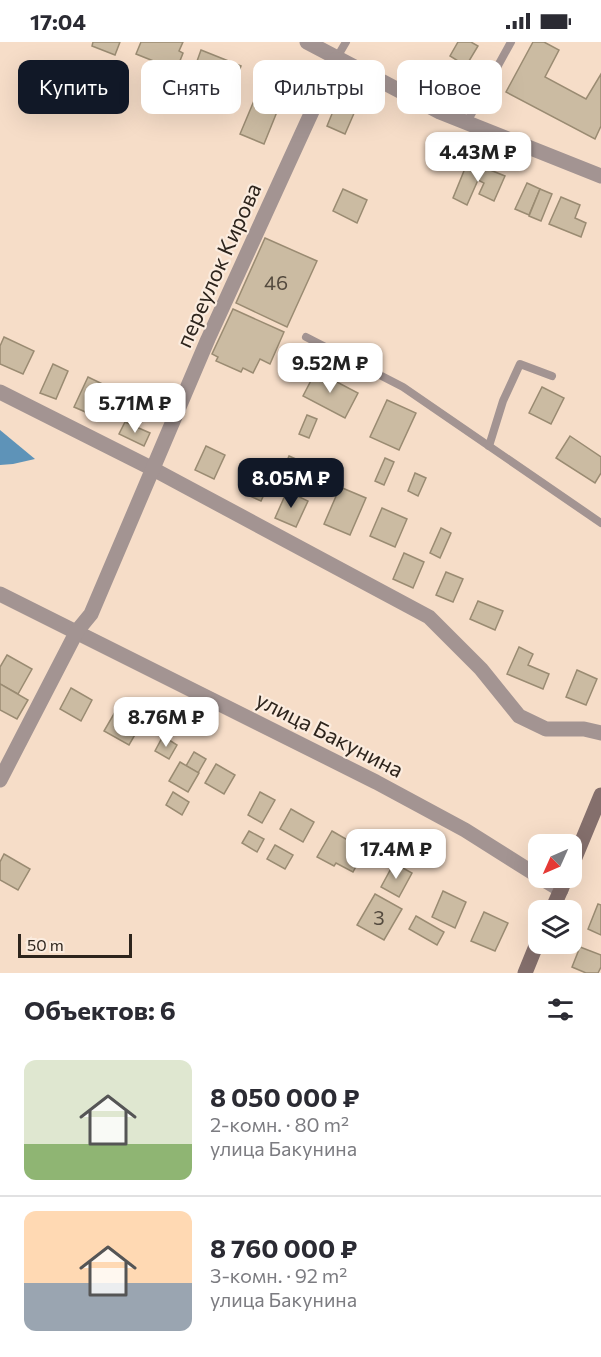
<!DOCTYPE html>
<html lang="ru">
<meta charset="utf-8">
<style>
body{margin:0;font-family:Commissioner,sans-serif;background:#f7f7f7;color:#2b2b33;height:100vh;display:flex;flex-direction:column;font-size:22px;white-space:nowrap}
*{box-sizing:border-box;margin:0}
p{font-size:20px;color:#7c7c81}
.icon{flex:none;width:33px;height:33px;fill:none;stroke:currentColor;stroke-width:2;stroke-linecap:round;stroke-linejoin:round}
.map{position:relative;height:931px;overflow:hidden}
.panel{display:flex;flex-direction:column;background:#fff;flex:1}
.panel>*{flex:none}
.banner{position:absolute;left:18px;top:18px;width:566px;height:54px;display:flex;gap:12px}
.needle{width:39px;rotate:225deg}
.fabs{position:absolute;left:528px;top:792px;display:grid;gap:12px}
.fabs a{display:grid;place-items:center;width:54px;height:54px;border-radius:12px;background:#fff;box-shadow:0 6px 24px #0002;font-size:30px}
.scale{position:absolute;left:18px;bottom:15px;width:114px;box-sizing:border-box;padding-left:6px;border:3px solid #2d241c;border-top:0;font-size:16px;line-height:21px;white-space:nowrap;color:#2d241c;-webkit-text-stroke:4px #fbecdf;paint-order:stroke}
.price{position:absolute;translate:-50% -51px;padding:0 14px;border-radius:12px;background:#fff;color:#222;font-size:20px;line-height:39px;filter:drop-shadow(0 2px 3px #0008)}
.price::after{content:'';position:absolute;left:50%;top:36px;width:18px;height:14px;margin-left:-9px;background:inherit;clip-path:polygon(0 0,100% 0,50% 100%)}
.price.selected{background:#111827;color:#fff}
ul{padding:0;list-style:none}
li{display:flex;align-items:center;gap:18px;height:150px;padding:0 24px}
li+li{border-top:2px solid #e1e1e2}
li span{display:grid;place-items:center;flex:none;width:168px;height:120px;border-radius:12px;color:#555}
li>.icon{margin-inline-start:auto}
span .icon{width:72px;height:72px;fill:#fffc;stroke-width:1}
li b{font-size:26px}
h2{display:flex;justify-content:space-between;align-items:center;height:72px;padding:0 24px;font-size:26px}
.chip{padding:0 21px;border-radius:12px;background:#fff;box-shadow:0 6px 24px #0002;font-size:21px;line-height:54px}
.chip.selected{background:#111827;color:#fff}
.status{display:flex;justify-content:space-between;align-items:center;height:42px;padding:0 30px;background:#fff;direction:ltr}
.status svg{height:16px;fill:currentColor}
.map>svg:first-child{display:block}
.water{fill:#5e93b8}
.building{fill:#cbbba2;stroke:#9a8b72;stroke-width:1.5}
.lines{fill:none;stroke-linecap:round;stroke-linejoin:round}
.lane{stroke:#a39492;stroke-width:8}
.street{stroke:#a39492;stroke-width:15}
.secondary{stroke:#846f6c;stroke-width:15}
.labels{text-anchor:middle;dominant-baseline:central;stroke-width:4.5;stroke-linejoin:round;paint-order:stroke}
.number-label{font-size:20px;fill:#544a3e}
.street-label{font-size:22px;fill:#2d241c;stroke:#fbecdf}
</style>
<div class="status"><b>17:04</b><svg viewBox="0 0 49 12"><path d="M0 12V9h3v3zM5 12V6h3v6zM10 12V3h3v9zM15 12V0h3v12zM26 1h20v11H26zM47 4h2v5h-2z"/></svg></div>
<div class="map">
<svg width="601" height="931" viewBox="0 0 601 931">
<rect width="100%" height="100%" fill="#f6ddc8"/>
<path class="water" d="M0 388 35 417 13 422 0 423Z"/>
<g class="building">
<path d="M93 0H120L115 13 92 4Z"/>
<path d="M141 0H183L179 9 183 11 174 34 154 25 156 20 136 12Z"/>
<path d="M458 0H471L478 4 466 24 450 14Z"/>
<path d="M533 0H544L559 8 545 35 586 57 601 32V84L595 97 506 50Z"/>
<path d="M201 8 241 24 229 57 208 49 210 43 191 36Z"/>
<path d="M264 35 287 45 264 102 240 92Z"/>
<path d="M336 62 355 69 345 92 327 84Z"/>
<path d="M468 119 505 134 494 159 479 152 484 141 478 138 467 163 453 156Z"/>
<path d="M527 141 540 147 529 173 515 167Z"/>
<path d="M343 147 367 158 357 181 333 169Z"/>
<path d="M540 147 552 152 541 179 529 174Z"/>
<path d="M561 155 580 163 575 176 586 181 581 195 549 182Z"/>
<path d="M265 196 317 219 287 285 236 261Z"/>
<path d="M233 267 284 290 270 322 260 317 253 331 243 326 241 330 216 319 218 315 212 312Z"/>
<path d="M4 295 34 309 23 332 0 322V304Z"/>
<path d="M53 322 68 329 56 357 40 351Z"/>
<path d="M316 329 358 351 345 376 303 354Z"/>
<path d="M88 335 111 346 97 375 74 365Z"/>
<path d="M542 345 564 356 551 382 529 371Z"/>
<path d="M387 358 416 371 399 408 370 395Z"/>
<path d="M307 373 317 377 309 396 299 392Z"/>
<path d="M125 380 150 391 144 404 119 392Z"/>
<path d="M570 394 601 415V431L595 441 556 416Z"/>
<path d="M206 404 225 413 214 437 195 428Z"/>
<path d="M289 414 298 418 283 453 274 449Z"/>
<path d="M385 416 394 420 384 443 375 439Z"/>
<path d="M254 426 272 435 261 459 243 451Z"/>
<path d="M415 431 426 436 418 454 408 449Z"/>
<path d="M340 445 366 456 350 493 324 482Z"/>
<path d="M287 449 308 459 296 485 275 476Z"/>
<path d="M382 466 407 477 395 505 370 494Z"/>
<path d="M441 486 451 491 440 516 430 511Z"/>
<path d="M404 511 424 520 413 546 393 537Z"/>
<path d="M446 530 463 537 453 560 436 553Z"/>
<path d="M478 559 503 569 495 588 470 577Z"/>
<path d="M519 605 533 612 528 623 549 632 543 647 507 632Z"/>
<path d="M7 613 32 627 18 652 0 642V625Z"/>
<path d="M577 628 597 637 586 663 566 655Z"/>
<path d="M0 642 28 658 17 677 0 668Z"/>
<path d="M71 646 92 658 81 679 60 667Z"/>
<path d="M115 670 140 684 129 703 104 689Z"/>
<path d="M163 694 177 703 169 717 155 709Z"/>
<path d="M194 710 206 717 198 731 186 724Z"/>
<path d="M180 720 199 731 188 750 169 739Z"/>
<path d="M216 722 235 733 224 752 205 741Z"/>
<path d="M173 750 189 760 182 773 166 763Z"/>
<path d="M260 750 275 758 262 781 248 773Z"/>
<path d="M291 767 314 780 303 800 280 787Z"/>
<path d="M249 789 264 797 257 810 242 801Z"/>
<path d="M332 789 365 808 353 830 336 821 334 824 317 815Z"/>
<path d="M275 803 293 813 285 827 267 817Z"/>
<path d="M4 812 30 827 18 848 0 838V820Z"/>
<path d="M394 821 412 831 399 855 381 845Z"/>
<path d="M443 849 466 860 455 886 432 875Z"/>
<path d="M375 852 402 867 384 898 357 883Z"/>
<path d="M598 862 601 863V893L588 887Z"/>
<path d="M484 870 508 881 495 909 471 899Z"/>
<path d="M416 874 444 890 437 903 409 887Z"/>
<path d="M580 905 601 913V925L598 931H586L572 925Z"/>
</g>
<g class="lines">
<g class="lane">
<path d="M336 17 346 0"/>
<path d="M467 80 511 0"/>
<path d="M306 295 403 345 601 481"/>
<path d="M489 404 503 359 520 322 552 334"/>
</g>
<g class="street">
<path d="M307 0 440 70 601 134"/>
<path d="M0 350 153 427 429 575 481 627 519 674 546 687H584L601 691"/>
<path d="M0 552 376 740 465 788 538 834"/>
<path d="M0 738 77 589 91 572 208 297 336 17"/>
<path d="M541 836 561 848"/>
</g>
<g class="secondary">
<path d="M572 823 601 753"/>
<path d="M552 868 566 836"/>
<path d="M525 931 538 899"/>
</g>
</g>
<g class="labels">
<g class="number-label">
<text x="276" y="240">46</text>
<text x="379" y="875">3</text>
</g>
<g class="street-label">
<text transform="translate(218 223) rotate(-66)">переулок Кирова</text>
<text transform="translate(330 692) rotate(27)">улица Бакунина</text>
</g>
</g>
</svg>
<div class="fabs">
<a><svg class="needle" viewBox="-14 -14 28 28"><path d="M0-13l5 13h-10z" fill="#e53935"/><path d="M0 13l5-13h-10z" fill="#7c7c81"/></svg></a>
<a><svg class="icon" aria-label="layers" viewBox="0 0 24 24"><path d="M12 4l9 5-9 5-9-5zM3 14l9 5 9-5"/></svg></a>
</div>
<div class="scale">50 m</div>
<b class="price" style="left:478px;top:141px">4.43M ₽</b>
<b class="price" style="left:330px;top:352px">9.52M ₽</b>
<b class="price" style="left:135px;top:392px">5.71M ₽</b>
<b class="price selected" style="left:291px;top:467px">8.05M ₽</b>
<b class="price" style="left:166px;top:706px">8.76M ₽</b>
<b class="price" style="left:396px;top:838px">17.4M ₽</b>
<div class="banner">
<a class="chip selected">Купить</a>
<a class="chip">Снять</a>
<a class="chip">Фильтры</a>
<a class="chip">Новое</a>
</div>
</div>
<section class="panel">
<h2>Объектов: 6<svg class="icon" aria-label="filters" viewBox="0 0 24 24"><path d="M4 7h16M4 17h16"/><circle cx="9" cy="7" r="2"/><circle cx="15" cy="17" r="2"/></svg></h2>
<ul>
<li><span style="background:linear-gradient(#dfe7d0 70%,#8fb573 0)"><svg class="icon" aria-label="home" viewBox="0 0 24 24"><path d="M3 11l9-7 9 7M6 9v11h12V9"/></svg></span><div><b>8 050 000 ₽</b><p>2-комн. · 80 m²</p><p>улица Бакунина</p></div></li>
<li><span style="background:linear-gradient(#ffd9b3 60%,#9aa5b1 0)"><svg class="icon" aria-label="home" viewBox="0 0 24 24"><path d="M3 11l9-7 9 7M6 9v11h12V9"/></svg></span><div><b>8 760 000 ₽</b><p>3-комн. · 92 m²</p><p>улица Бакунина</p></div></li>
</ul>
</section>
